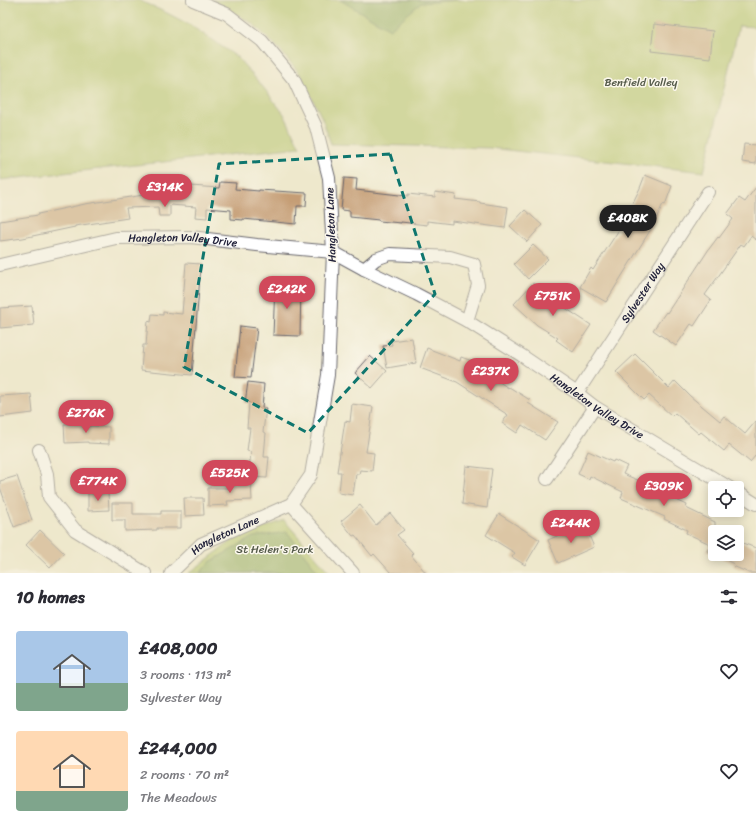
<!DOCTYPE html>
<meta charset="utf-8">
<style>
body{margin:0;font-family:Sriracha,sans-serif;background:#f7f7f7;color:#2b2b33;height:100vh;display:flex;flex-direction:column;font-size:15px;white-space:nowrap}
*{box-sizing:border-box;margin:0}
p{font-size:13px;color:#7c7c81}
.icon{flex:none;width:22px;height:22px;fill:none;stroke:currentColor;stroke-width:2;stroke-linecap:round;stroke-linejoin:round}
.map{position:relative;height:573px;overflow:hidden}
.side{display:flex;flex-direction:column;background:#fff;flex:1}
.side>*{flex:none}
.buttons{position:absolute;left:708px;top:481px;display:grid;gap:8px}
.buttons a{display:grid;place-items:center;width:36px;height:36px;border-radius:4px;background:#fff;box-shadow:0 2px 10px #0003;font-size:20px}
.price{position:absolute;translate:-50% -34px;padding:0 9px;border-radius:14px;background:#d1495b;color:#fff;font-size:13px;line-height:26px;filter:drop-shadow(0 1px 2px #0008)}
.price::after{content:'';position:absolute;left:50%;top:24px;width:12px;height:9px;margin-left:-6px;background:inherit;clip-path:polygon(0 0,100% 0,50% 100%)}
.price.current{background:#222;color:#fff}
ul{padding:0;list-style:none}
li{display:flex;align-items:center;gap:12px;height:100px;padding:0 16px}
li span{display:grid;place-items:center;flex:none;width:112px;height:80px;border-radius:4px;color:#555}
li>.icon{margin-inline-start:auto}
span .icon{width:48px;height:48px;fill:#fffc;stroke-width:1}
li b{font-size:17px}
h2{display:flex;justify-content:space-between;align-items:center;height:48px;padding:0 16px;font-size:17px}
.map>svg:first-child{display:block}
.green{fill:#b0c367;stroke:#697251}
.forest{fill:#8ca95c;stroke:#57664c}
.building{fill:#c59d74}
.lines{fill:none;stroke-linecap:round;stroke-linejoin:round}
.street-casing{stroke:#69676e;stroke-width:14}
.street{stroke:#fff;stroke-width:12}
.marked{fill:none;stroke:#0f766e;stroke-width:3;stroke-dasharray:8 5;stroke-linejoin:round}
.labels{text-anchor:middle;dominant-baseline:central;stroke-width:3;stroke-linejoin:round;paint-order:stroke}
.park-label{font-size:11px;fill:#545a4a;stroke:#fbf7ec}
.street-label{font-size:11px;fill:#22223b;stroke:#fbf7ec}
</style>
<div class="map">
<svg width="756" height="573" viewBox="0 0 756 573">
<rect width="100%" height="100%" fill="#fbf7ec"/>
<filter id="ink" filterUnits="userSpaceOnUse"><feTurbulence type="fractalNoise" baseFrequency=".025" numOctaves="2"/><feDisplacementMap in="SourceGraphic" scale="8" xChannelSelector="R" yChannelSelector="G"/><feConvolveMatrix kernelMatrix="1 2 1 2 8 2 1 2 1" color-interpolation-filters="sRGB"/></filter>
<filter id="wash" filterUnits="userSpaceOnUse"><feTurbulence type="fractalNoise" baseFrequency=".012" numOctaves="4" result="noise"/><feDisplacementMap in="SourceGraphic" scale="16" xChannelSelector="R" yChannelSelector="G"/><feGaussianBlur stdDeviation="0.9" result="paint"/><feColorMatrix in="noise" values="0 0 0 0 0 0 0 0 0 0 0 0 0 0 0 0 0 1.4 0 .05"/><feComposite in="paint" operator="in"/></filter>
<g filter="url(#wash)">
<rect width="100%" height="100%" fill="#eee8cc"/>
<g class="green">
<path d="M0 0H138L167 13 190 25 237 57 263 87 284 114 300 147 0 180Z"/>
<path d="M212 0H756V27L739 26 704 172 489 148 331 144 322 118 300 74 280 50 253 24Z"/>
<path d="M284 520 330 573H189L233 540Z"/>
</g>
<g class="forest">
<path d="M340 0H459L421 3 390 29Z"/>
<path d="M287 532 319 573H200L210 562 253 537Z"/>
</g>
<g id="blocks">
<g class="building">
<path d="M654 24 713 31 710 58 651 51Z"/>
<path d="M744 144 756 145V164L742 162Z"/>
<path d="M645 175 672 186 665 205 663 204 651 229 620 279 606 302 580 287 591 268 593 270 622 225 640 188Z"/>
<path d="M344 178 357 179 356 190 408 196V194L435 197V192L456 195 455 199 480 202V203L508 207 505 228 452 221V224L427 221V225L401 222V223L379 221V220L350 217V211L341 210Z"/>
<path d="M220 182 236 183 235 189 259 191V190L307 193 306 206H297L296 224 243 219V220L231 219V210L207 208V218L195 217 196 207 170 205V216H159L158 207 126 208 128 218 75 226V227L23 238 0 241V221L38 215V214L85 204 144 195V186L176 185 219 188Z"/>
<path d="M756 187V240L751 236 744 246 741 244 705 295 711 300 694 326 691 324 676 346 653 330 666 312 667 313 709 249 718 237 719 238 733 219 727 214 739 198 745 202Z"/>
<path d="M525 210 542 225 527 242 510 226Z"/>
<path d="M533 245 548 259 528 279 514 264Z"/>
<path d="M186 263 201 264 192 375 141 370 143 345H146L148 321 151 322 152 314 163 315V312L182 314Z"/>
<path d="M533 283 550 298 591 325 573 352 556 340 558 338 537 325 514 304Z"/>
<path d="M275 285H301L300 336 273 335Z"/>
<path d="M32 306 34 325 0 328V308Z"/>
<path d="M240 326 257 328 251 378 235 377Z"/>
<path d="M412 338 416 363 387 368 383 346 392 345 391 341Z"/>
<path d="M427 348 460 361 461 357 475 362 489 371 488 374 508 388 509 387 530 400 528 403 558 422 545 440 522 425 517 433 502 423 508 415 457 382 420 368Z"/>
<path d="M635 354 669 388 675 381 690 396 720 421 724 416 745 434 756 421V455L750 462 729 445 724 451 701 432 699 434 675 413 672 416 649 395 644 400 616 372Z"/>
<path d="M370 356 387 371 372 388 355 373Z"/>
<path d="M248 382 264 384 262 408H266L263 432 266 433 264 457H269L267 478 248 477 251 452 247 451 250 428H247L249 403H245Z"/>
<path d="M31 394 33 413 0 417V396Z"/>
<path d="M352 404 373 407 366 452 374 453 372 471 360 470 359 474H356L353 495 339 493 341 472H337L345 421 350 422Z"/>
<path d="M64 424H86V426L109 427V444L88 443V442L65 443Z"/>
<path d="M588 451 613 462 614 460 627 466 623 474 667 492 666 495 687 505 686 508 715 522V530L719 532H715V554H737V541L756 548V573H749L733 566 734 564 707 551 710 544 686 533 687 530 664 519 665 517 621 498 623 492 590 476 589 479 578 474Z"/>
<path d="M466 466 492 469 487 508 462 504Z"/>
<path d="M17 476 32 520 14 527 0 487V481Z"/>
<path d="M251 482 252 500 227 501 228 505 208 506V488H231V483Z"/>
<path d="M88 493H108L109 510 88 511Z"/>
<path d="M184 498H203L204 515 185 516Z"/>
<path d="M112 503H133V514H161V511H181V528H157V530L125 531V520H112Z"/>
<path d="M360 505 376 525 390 513 404 530 397 535 413 553 411 555 426 573H391L374 554 372 556 355 535 353 536 341 521Z"/>
<path d="M499 514 540 540 525 565 512 557 515 553 486 535Z"/>
<path d="M584 524 594 547 558 563 548 540Z"/>
<path d="M40 530 64 553 50 568 26 545Z"/>
</g>
</g>
</g>
<g filter="url(#ink)">
<use href="#blocks" fill-opacity="0" stroke="#69676e" stroke-width="1"/>
<g class="lines">
<defs>
<g id="street">
<path id="s1" d="M0 265 116 238 191 237 257 245 333 252 364 269 416 294 467 321 521 355 577 393 595 407 730 488"/>
<path d="M364 269 376 259 390 254 450 257 474 264 478 285 467 321"/>
<path id="s2" d="M577 393 708 192"/>
<path d="M39 450 47 474 49 497 75 530 145 573"/>
<path d="M547 479 595 407"/>
<path d="M737 492 756 504"/>
<path d="M291 504 353 573"/>
<path id="s3" d="M171 573 201 544 291 504 311 475 328 375 333 252 329 178 316 127 294 80 262 41 227 14 193 0"/>
</g>
</defs>
<use href="#street" class="street-casing"/>
<use href="#street" class="street"/>
</g>
</g>
<path d="M0 0H756V573H0ZM390 154 435 294 308 433 184 367 219 164Z" fill="#eee8cc" fill-opacity=".55" fill-rule="evenodd"/>
<path class="marked" d="M390 154 435 294 308 433 184 367 219 164Z"/>
<g class="labels">
<g class="park-label">
<text x="641" y="82">Benfield Valley</text>
<text x="275" y="549">St Helen's Park</text>
</g>
<g class="street-label">
<text transform="translate(331 225) rotate(-92)">Hangleton Lane</text>
<text stroke="none"><textPath href="#s1" startOffset="186">Hangleton Valley Drive</textPath></text>
<text stroke="none"><textPath href="#s2" startOffset="120">Sylvester Way</textPath></text>
<text stroke="none"><textPath href="#s1" startOffset="643">Hangleton Valley Drive</textPath></text>
<text stroke="none"><textPath href="#s3" startOffset="67">Hangleton Lane</textPath></text>
</g>
</g>
</svg>
<div class="buttons">
<a><svg class="icon" aria-label="locate" viewBox="0 0 24 24"><circle cx="12" cy="12" r="6"/><path d="M12 2v4M12 18v4M2 12h4M18 12h4"/></svg></a>
<a><svg class="icon" aria-label="layers" viewBox="0 0 24 24"><path d="M12 4l9 5-9 5-9-5zM3 14l9 5 9-5"/></svg></a>
</div>
<b class="price" style="left:165px;top:208px">£314K</b>
<b class="price current" style="left:628px;top:239px">£408K</b>
<b class="price" style="left:287px;top:310px">£242K</b>
<b class="price" style="left:553px;top:317px">£751K</b>
<b class="price" style="left:491px;top:392px">£237K</b>
<b class="price" style="left:86px;top:434px">£276K</b>
<b class="price" style="left:230px;top:494px">£525K</b>
<b class="price" style="left:98px;top:502px">£774K</b>
<b class="price" style="left:664px;top:507px">£309K</b>
<b class="price" style="left:571px;top:544px">£244K</b>
</div>
<section class="side">
<h2>10 homes<svg class="icon" aria-label="filters" viewBox="0 0 24 24"><path d="M4 7h16M4 17h16"/><circle cx="9" cy="7" r="2"/><circle cx="15" cy="17" r="2"/></svg></h2>
<ul>
<li><span style="background:linear-gradient(#a9c7e8 65%,#7fa58c 0)"><svg class="icon" aria-label="home" viewBox="0 0 24 24"><path d="M3 11l9-7 9 7M6 9v11h12V9"/></svg></span><div><b>£408,000</b><p>3 rooms · 113 m²</p><p>Sylvester Way</p></div><svg class="icon" aria-label="heart" viewBox="0 0 24 24"><path d="M12 20l-8-8c-3-5 5-10 8-4 3-6 11-1 8 4z"/></svg></li>
<li><span style="background:linear-gradient(#ffd9b3 75%,#7fa58c 0)"><svg class="icon" aria-label="home" viewBox="0 0 24 24"><path d="M3 11l9-7 9 7M6 9v11h12V9"/></svg></span><div><b>£244,000</b><p>2 rooms · 70 m²</p><p>The Meadows</p></div><svg class="icon" aria-label="heart" viewBox="0 0 24 24"><path d="M12 20l-8-8c-3-5 5-10 8-4 3-6 11-1 8 4z"/></svg></li>
</ul>
</section>
